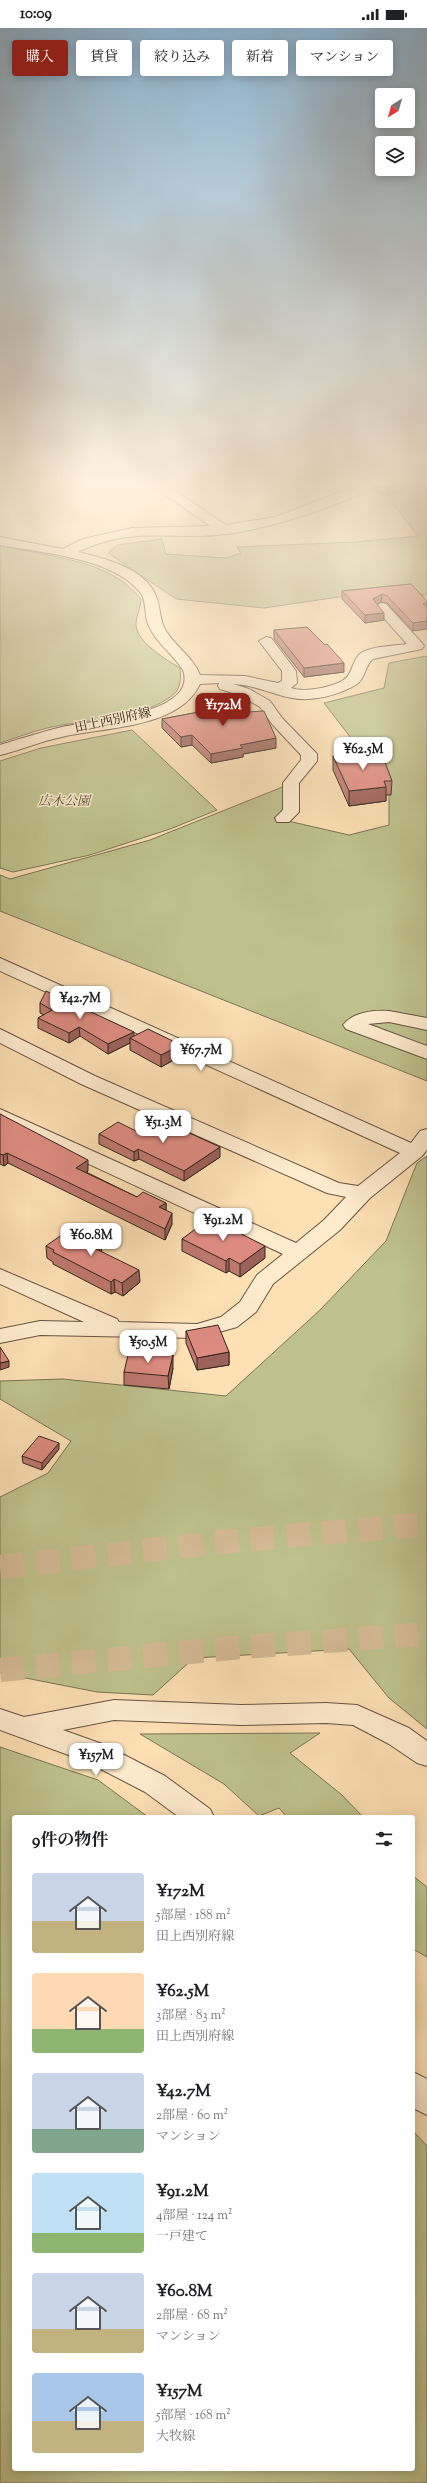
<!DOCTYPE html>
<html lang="ja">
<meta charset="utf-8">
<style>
body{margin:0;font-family:"Sorts Mill Goudy","Noto Serif JP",serif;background:#f2f2f2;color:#202124;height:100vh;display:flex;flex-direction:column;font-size:15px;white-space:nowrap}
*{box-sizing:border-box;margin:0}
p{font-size:13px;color:#757577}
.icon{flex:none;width:22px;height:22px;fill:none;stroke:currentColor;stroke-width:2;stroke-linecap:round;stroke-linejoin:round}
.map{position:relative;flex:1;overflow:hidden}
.drawer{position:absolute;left:12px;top:1787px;width:403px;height:656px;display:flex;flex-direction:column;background:#fff;border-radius:4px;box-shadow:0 2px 10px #0003}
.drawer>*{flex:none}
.hud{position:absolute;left:12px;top:12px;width:403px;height:36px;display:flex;gap:8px}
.needle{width:26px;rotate:217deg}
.tools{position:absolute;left:375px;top:60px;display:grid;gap:8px}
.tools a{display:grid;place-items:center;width:40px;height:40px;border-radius:4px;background:#fff;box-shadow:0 2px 10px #0003;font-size:20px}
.price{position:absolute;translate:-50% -34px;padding:0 9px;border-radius:8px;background:#fff;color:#222;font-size:13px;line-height:26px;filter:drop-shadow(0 1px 2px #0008)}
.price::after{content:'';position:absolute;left:50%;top:24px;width:12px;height:9px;margin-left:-6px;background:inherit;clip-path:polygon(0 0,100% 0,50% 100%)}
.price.current{background:#8f2418;color:#fff}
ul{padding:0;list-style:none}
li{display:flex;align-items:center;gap:12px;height:100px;padding:0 20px}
li span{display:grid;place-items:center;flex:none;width:112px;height:80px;border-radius:4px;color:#555}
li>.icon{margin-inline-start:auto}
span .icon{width:48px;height:48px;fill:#fffc;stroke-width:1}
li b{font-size:17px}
h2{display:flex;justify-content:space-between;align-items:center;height:48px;padding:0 20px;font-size:17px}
.tag{padding:0 14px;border-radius:4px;background:#fff;box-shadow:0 2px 10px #0003;font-size:14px;line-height:36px}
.tag.current{background:#8f2418;color:#fff}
.status{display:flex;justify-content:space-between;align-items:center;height:28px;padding:0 20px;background:#fff;direction:ltr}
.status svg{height:11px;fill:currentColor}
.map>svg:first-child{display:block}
.green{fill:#bfc28d;stroke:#797456}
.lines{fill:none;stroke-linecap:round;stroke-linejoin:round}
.highway-tunnel{stroke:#d5bb96;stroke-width:24;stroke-dasharray:24 12;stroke-linecap:butt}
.minor-casing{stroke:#665444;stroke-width:2}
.minor{fill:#feebce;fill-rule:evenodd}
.wall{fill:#be786f;stroke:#33261e}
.shaded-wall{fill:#9b615a;stroke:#33261e}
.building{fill:#dd8b81;stroke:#33261e}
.labels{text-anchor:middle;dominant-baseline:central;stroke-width:3;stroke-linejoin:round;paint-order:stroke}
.far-street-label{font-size:13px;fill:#33261e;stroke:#feebce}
.far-park-label{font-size:13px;font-style:italic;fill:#564d3a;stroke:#feebce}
</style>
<div class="status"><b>10:09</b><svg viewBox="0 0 49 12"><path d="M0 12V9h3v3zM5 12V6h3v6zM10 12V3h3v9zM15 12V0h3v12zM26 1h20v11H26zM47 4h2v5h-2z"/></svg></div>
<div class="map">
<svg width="427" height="2455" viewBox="0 0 427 2455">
<rect width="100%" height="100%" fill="#fde0b4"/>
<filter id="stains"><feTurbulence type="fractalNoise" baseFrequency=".005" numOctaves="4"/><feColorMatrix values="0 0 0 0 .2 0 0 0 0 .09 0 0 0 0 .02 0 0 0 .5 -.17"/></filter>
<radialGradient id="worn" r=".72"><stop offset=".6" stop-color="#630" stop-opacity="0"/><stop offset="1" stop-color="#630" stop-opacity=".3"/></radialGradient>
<g class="green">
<path d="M427 454V567L373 564 264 580 176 571 108 525 117 517 162 511 166 526 226 530 241 525 237 519 355 514 418 508 389 471 392 468Z"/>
<path d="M0 517C48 530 107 529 141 571 141 580 136 587 136 595 135 614 167 632 180 640 181 649 181 660 174 666 143 692 86 691 47 700 31 704 16 710 0 715Z"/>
<path d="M427 628V1053L0 883V847L10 851 150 812 290 756 288 793 349 807 389 797V757L366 746 351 710 324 675 384 660 389 635Z"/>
<path d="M132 702 217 782 170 801 90 827 13 844 0 840V733L41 720Z"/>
<path d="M427 1128V1701L389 1670 349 1621 194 1630 153 1667 97 1664 0 1645V1469L48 1445 71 1413 0 1371V1353L63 1351 226 1368 320 1282 386 1213 417 1135Z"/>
<path d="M320 1705 290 1725 342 1767 363 1789H287L279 1780 259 1788 224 1756 140 1706Z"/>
<path d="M0 1719 98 1752 148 1789H14V2441H413V2103L427 2118V2455H0Z"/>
<path d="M413 1848 427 1859V1929L413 1921Z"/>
</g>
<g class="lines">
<g class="highway-tunnel">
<path d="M0 1539 221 1514 427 1496"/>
<path d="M0 1642 243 1619 427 1606"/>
</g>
<defs>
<g id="minor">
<path d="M147 454H162L226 497 275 489 367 454H384C378 462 358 467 349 471 309 487 269 500 227 506 172 513 133 497 78 524 104 530 145 540 156 568 161 580 159 592 166 603 176 619 193 629 200 647L245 648 278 655 282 653V643L259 613 266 609 271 610 296 643 297 655 291 660C304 665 338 659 347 649 353 642 353 631 361 625 372 618 394 618 407 616L374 579 381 575 386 576 422 615 424 618 422 621 373 631C365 637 365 651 357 656 340 667 312 674 292 670 271 666 256 657 233 656L249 661 270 673 282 690 317 726V733L299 755V784L289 794H277L275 790 283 782V755L301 732V727L272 696 260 679 239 667 220 661 218 658 219 655 200 656C179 701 103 699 62 709 41 713 21 722 0 727V717C20 711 41 704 62 699 88 693 199 687 183 642 172 625 155 614 148 596 144 586 147 572 140 564 111 529 42 525 0 517V509L63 521 83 511 132 500 210 498Z"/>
<path d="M0 930 411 1115 420 1103 427 1101V1122L422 1128 370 1170 340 1202 273 1256 256 1284 237 1299 198 1310 40 1307 0 1315V1301L40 1293 84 1294 0 1256V1241L117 1291 119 1294 197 1296 221 1289 240 1274 257 1247 283 1226 0 1095V1081L296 1215 324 1192 346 1169 327 1165 81 1056 0 1015V1001L95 1048 339 1155 358 1158 400 1125 0 943Z"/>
<path d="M389 983 427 990V1002L389 994 368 996 427 1018V1031L346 1001 343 997C353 984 374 982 389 983Z"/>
<path d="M114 1672 241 1677 326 1675 357 1677 409 1700 427 1713V1738L417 1735 389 1716 353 1697 326 1695 241 1697 114 1692 63 1702 105 1717 165 1748 210 1781 214 1789H179L145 1764 85 1733 0 1702V1681L24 1689Z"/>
<path d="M413 2044 427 2051V2087L413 2080Z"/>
</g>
</defs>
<use href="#minor" class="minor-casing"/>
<use href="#minor" class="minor"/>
</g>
<g class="wall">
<path d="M344 454H362L354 457Z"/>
<path d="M376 454H424L388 468 373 463 374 456Z"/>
<path d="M411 556 427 573 413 603 387 575 381 574 377 576 384 592 365 595 342 571V563Z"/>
<path d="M274 602 344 644 304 649 274 611Z"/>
<path d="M205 678 276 720 243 726V729L211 735 192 717 181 719 162 700V691L205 683Z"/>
<path d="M333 728 392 753 391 767H386V773L349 778 333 742Z"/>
<path d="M40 975 134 1008 181 1028 161 1039 130 1022V1015L108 1026 80 1008 69 1015 38 1000V990L44 987 40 985Z"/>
<path d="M0 1086 88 1143 86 1144 137 1169 166 1175V1182L172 1196 165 1212 8 1135 4 1138 0 1136Z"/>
<path d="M99 1106H142L220 1129 184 1153 139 1131 134 1133 99 1116Z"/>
<path d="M182 1211 265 1230 240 1249 229 1243 226 1245 182 1223Z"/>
<path d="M101 1217V1223L140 1254 123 1268 115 1264 111 1266 53 1236V1234L47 1230 46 1218Z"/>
<path d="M186 1303 229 1324V1337L197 1342 186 1315Z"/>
<path d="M173 1340 169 1361 124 1357V1344Z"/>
<path d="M59 1421 42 1442 23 1435 22 1428Z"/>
</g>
<g class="shaded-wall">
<path d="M354 454H362L354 457Z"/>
<path d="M405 454H424L388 468 389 460Z"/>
<path d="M382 566 381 574 373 579V571Z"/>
<path d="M427 575V583L423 576Z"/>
<path d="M384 585V592L365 595V587Z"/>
<path d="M427 593V601L413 603V595Z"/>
<path d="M344 635V644L304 649V640Z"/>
<path d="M192 707V717L181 719V709Z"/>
<path d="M276 710V720L243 726V729L211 735V726L240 717Z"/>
<path d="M386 759V773L349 778V763Z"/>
<path d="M79 999 80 1008 69 1015V1005Z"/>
<path d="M134 1004V1012L130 1010V1015L108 1026V1016Z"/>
<path d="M181 1017V1028L161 1039V1027Z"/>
<path d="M220 1119V1129L184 1153V1143Z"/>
<path d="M138 1121 139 1131 134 1133V1124Z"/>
<path d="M7 1125 8 1135 4 1138 3 1127Z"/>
<path d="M88 1132V1143L76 1150V1140Z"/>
<path d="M166 1175V1185L159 1179Z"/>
<path d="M172 1185V1196L165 1212V1201Z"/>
<path d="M101 1217 102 1229 96 1221Z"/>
<path d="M265 1218V1230L240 1249V1236Z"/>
<path d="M229 1230V1243L226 1245V1233Z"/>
<path d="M139 1242 140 1254 123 1268 122 1255Z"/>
<path d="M114 1251 115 1264 111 1266V1254Z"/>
<path d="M229 1324V1337L197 1342V1330Z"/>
<path d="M173 1327V1340L169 1361 168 1348Z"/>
<path d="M9 1333V1339L0 1342V1335Z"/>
<path d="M59 1415V1421L42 1442V1435Z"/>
</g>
<g class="building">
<path d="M376 454H405L389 460 374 456Z"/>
<path d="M411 556 427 573V575L423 576 427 580V593L413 595 387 568 382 566 373 571 384 585 365 587 342 563Z"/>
<path d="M307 599 325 617 327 616 344 635 304 640 274 602Z"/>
<path d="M235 673 247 684 264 683 276 710 240 717 243 720 211 726 192 707 181 709 162 691 209 682 205 678Z"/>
<path d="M382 726 392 753H384L386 759 349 763 333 728Z"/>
<path d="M46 963 134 1004 108 1016 79 999 69 1005 38 990 52 982 40 975Z"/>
<path d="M148 1001 181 1017 161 1027 130 1010Z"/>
<path d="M0 1086 88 1132 76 1140 137 1169 143 1164 166 1175 159 1179 172 1185 165 1201 7 1125 3 1127 0 1126Z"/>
<path d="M161 1092 220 1119 184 1143 138 1121 134 1124 99 1106 118 1094 142 1106Z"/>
<path d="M210 1190 265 1218 240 1236 229 1230 226 1233 182 1211Z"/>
<path d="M70 1201 101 1217 96 1221 139 1242 122 1255 114 1251 111 1254 53 1224 54 1222 46 1218Z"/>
<path d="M218 1297 229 1324 197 1330 186 1303Z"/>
<path d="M0 1319 9 1333 0 1335Z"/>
<path d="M129 1323 173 1327 168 1348 124 1344Z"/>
<path d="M39 1408 59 1415 42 1435 22 1428Z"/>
</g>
<linearGradient id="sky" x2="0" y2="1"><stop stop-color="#8db6d5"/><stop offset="0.57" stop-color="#fef1dd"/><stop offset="1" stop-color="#fef1dd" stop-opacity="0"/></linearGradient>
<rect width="427" height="798" fill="url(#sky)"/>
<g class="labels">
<g class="far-street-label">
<text transform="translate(113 693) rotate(-12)">田上西別府線</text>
</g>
<g class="far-park-label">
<text x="64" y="774">広木公園</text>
</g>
</g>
<rect width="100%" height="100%" filter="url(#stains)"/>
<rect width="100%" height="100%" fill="url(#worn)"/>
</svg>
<div class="tools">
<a><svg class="needle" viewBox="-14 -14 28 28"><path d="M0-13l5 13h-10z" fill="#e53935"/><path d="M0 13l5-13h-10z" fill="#757577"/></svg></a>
<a><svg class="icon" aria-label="layers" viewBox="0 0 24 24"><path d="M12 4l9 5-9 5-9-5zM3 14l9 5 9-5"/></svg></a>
</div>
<b class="price current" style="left:223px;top:699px">¥172M</b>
<b class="price" style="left:363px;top:743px">¥62.5M</b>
<b class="price" style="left:80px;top:992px">¥42.7M</b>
<b class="price" style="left:201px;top:1044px">¥67.7M</b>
<b class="price" style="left:163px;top:1116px">¥51.3M</b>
<b class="price" style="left:223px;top:1214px">¥91.2M</b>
<b class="price" style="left:91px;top:1229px">¥60.8M</b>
<b class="price" style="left:148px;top:1336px">¥50.5M</b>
<b class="price" style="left:96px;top:1749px">¥157M</b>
<div class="hud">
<a class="tag current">購入</a>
<a class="tag">賃貸</a>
<a class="tag">絞り込み</a>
<a class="tag">新着</a>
<a class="tag">マンション</a>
</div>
<section class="drawer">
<h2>9件の物件<svg class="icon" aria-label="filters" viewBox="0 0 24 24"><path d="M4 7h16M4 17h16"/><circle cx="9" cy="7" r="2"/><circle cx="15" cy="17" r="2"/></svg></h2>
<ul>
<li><span style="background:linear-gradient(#c9d6e8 60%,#c2b280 0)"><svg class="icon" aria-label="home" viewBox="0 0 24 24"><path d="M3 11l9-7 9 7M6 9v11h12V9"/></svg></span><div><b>¥172M</b><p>5部屋 · 188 m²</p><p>田上西別府線</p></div></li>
<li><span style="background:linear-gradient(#ffd9b3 70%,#8fb573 0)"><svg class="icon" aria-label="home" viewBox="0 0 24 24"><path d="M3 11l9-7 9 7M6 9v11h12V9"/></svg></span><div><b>¥62.5M</b><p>3部屋 · 83 m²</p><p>田上西別府線</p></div></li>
<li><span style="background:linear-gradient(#c9d6e8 70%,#7fa58c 0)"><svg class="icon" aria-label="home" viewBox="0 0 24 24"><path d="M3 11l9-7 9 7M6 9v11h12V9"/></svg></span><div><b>¥42.7M</b><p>2部屋 · 60 m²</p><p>マンション</p></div></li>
<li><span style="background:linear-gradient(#bfe0f5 75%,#8fb573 0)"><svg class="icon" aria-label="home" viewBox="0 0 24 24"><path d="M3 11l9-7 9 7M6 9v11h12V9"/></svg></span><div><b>¥91.2M</b><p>4部屋 · 124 m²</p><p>一戸建て</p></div></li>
<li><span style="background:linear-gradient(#c9d6e8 70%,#c2b280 0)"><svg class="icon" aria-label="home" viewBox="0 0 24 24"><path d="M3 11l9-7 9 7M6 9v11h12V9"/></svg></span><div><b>¥60.8M</b><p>2部屋 · 68 m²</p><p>マンション</p></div></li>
<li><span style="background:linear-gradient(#a9c7e8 60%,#c2b280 0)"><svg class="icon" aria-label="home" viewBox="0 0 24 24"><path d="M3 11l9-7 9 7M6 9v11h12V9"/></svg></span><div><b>¥157M</b><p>5部屋 · 168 m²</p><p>大牧線</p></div></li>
</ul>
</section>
</div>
